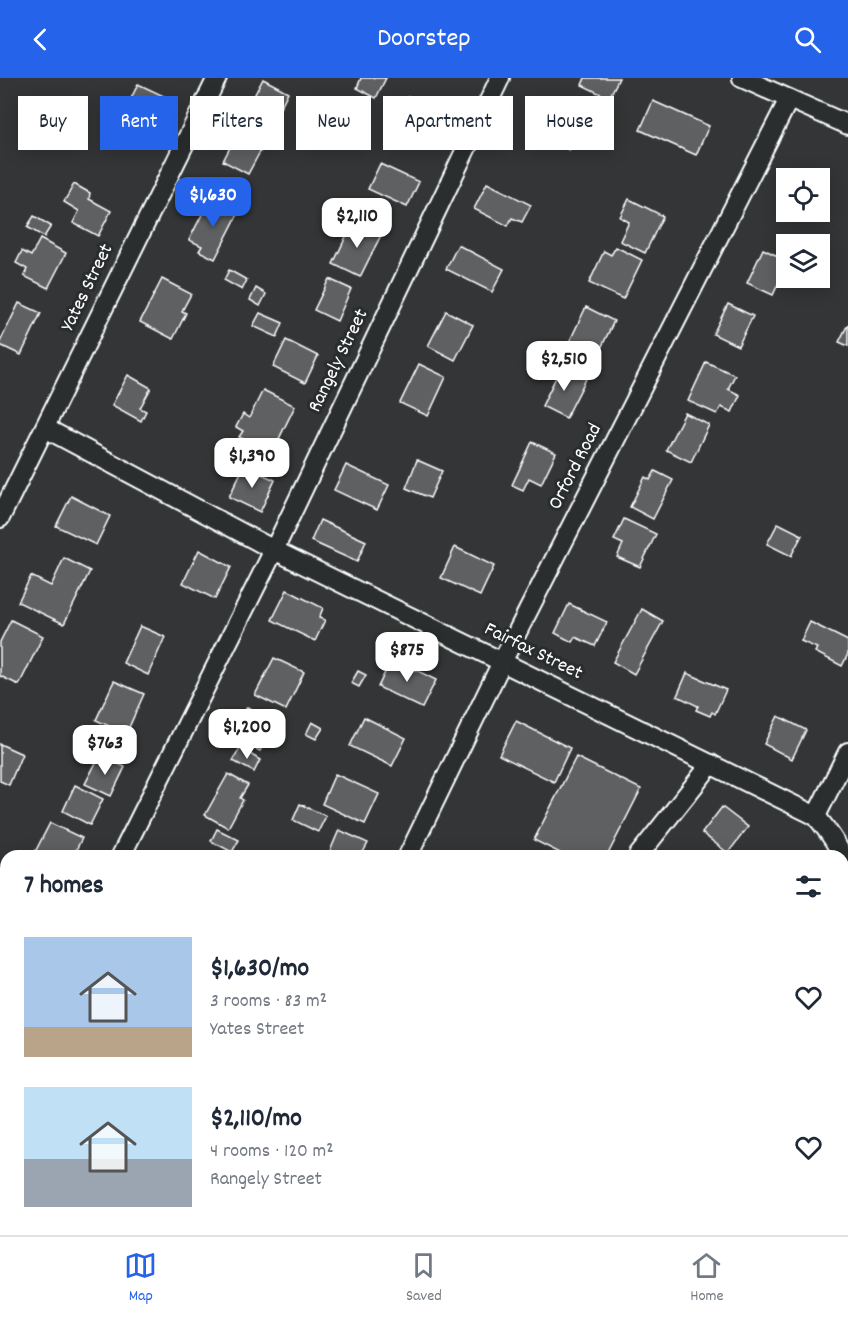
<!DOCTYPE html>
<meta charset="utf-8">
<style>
body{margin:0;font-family:Dekko,sans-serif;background:#f6f6f7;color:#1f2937;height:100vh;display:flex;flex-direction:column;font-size:22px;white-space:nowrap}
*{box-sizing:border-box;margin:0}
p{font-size:20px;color:#747a83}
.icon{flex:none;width:33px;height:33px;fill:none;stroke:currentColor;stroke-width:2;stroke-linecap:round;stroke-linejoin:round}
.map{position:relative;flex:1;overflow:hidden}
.drawer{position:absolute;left:0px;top:772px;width:849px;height:386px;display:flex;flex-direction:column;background:#fff;border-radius:18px 18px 0 0;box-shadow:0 3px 15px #0003}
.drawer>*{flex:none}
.banner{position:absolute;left:18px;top:18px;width:813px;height:54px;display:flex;gap:12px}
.fabs{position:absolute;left:776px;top:90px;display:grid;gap:12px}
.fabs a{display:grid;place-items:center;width:54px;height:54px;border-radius:0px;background:#fff;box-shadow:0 3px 15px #0003;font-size:30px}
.price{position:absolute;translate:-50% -51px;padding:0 14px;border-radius:12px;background:#fff;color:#222;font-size:20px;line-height:39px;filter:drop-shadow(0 2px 3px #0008)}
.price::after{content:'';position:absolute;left:50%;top:36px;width:18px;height:14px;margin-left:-9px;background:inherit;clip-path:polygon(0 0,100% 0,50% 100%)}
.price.on{background:#2563eb;color:#fff}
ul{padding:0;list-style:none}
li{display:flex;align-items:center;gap:18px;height:150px;padding:0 24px}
li span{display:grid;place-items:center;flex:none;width:168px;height:120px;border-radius:0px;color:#555}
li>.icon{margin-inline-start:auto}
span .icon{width:72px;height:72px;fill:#fffc;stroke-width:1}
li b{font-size:26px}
h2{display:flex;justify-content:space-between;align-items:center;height:72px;padding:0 24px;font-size:26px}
.chip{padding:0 21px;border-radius:0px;background:#fff;box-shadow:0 3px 15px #0003;font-size:21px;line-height:54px}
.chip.on{background:#2563eb;color:#fff}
header{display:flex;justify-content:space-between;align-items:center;height:78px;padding:0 24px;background:#2563eb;color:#fff;font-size:27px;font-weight:600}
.menu{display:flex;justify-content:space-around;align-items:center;height:84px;border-top:2px solid #e0e1e3;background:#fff;font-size:16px;color:#747a83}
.menu a{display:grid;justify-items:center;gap:3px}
.menu .on{color:#2563eb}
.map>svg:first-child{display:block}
.building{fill:#5f6162;stroke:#fff;stroke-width:1.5}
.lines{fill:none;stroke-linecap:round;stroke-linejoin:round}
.minor-casing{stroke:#fff;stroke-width:22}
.minor{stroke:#2a2d2e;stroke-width:18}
.labels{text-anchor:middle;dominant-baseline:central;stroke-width:6;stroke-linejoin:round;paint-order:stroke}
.street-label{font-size:20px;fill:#fff;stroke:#2a2d2e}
</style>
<header><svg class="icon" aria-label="back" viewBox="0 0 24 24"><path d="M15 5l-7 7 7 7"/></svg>Doorstep<svg class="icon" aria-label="search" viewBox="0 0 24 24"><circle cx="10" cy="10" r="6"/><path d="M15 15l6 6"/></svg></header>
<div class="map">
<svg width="848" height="1157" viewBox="0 0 848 1157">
<rect width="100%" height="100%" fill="#333536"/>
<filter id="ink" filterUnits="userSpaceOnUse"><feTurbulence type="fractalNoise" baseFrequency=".0167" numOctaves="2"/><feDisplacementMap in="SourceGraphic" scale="12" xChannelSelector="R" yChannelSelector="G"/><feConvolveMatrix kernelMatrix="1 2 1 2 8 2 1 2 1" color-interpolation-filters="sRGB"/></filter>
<g filter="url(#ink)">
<g class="building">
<path d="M361 0H386L376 20 357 10Z"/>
<path d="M585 0H619L609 20 582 7Z"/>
<path d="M263 1 288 14 271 48 245 35Z"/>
<path d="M138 6 168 20 151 58 120 44Z"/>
<path d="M408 19 431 29 416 61 394 50Z"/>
<path d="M653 23 709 48 696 77 640 52Z"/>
<path d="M569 54 577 59 569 72 562 68Z"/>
<path d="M237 56 262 70 248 96 223 83Z"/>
<path d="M380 86 419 104 407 129 368 111Z"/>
<path d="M487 105 531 127 522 144 512 140 508 148 474 131Z"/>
<path d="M74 106 90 115 89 121 111 133 98 158 73 145 79 133 64 124Z"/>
<path d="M210 121 238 136 215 181 199 173 202 168 189 162Z"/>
<path d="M629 121 663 138 645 175 620 163 629 144 620 139Z"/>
<path d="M34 138 51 148 44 159 27 149Z"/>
<path d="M353 144 381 157 360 199 333 186Z"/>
<path d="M40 161 66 175 48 210 24 198 27 191 16 185 22 173 31 178Z"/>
<path d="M458 167 504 191 492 214 446 191Z"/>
<path d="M616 169 642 182 623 221 589 205 604 173 611 177Z"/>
<path d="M763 171 786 182V189L773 217 747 205Z"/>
<path d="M229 192 247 202 242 212 224 202Z"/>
<path d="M162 201 191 216 182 233 186 235 173 261 140 244Z"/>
<path d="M329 201 351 211 337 243 314 232Z"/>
<path d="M256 210 266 216 260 228 250 222Z"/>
<path d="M19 225 41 235 21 277 0 267V264Z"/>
<path d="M728 226 753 238 738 268 713 256Z"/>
<path d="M586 229 614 243 593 287 565 273Z"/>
<path d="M446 233 473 247 455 282 428 268Z"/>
<path d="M260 235 283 245 277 259 253 248Z"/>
<path d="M848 246V268L839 264Z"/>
<path d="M286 262 318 278 305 305 273 289Z"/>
<path d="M706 284 735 297 728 311 740 317 732 334 721 329 717 336 688 323Z"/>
<path d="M419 286 446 299 428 338 400 325Z"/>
<path d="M561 289 586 301 566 340 542 328Z"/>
<path d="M128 297 151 310 140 330 146 333 141 343 112 327Z"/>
<path d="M263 312 295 328 272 375 239 359 243 353 236 349 243 336 249 340Z"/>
<path d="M685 335 709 347 691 384 666 372Z"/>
<path d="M532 364 556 375 541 406 529 400 523 412 512 407Z"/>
<path d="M417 382 442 393 430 420 406 410Z"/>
<path d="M346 387 389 407 377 432 334 412Z"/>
<path d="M244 388 275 402 260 434 229 419Z"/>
<path d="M655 393 673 402 653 441 630 429 645 399 650 402Z"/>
<path d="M71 418 110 438 96 467 56 448Z"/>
<path d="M624 441 656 456 640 489 617 479 623 466 614 462Z"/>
<path d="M320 442 366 463 357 484 311 463Z"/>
<path d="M778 445 802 457 791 478 767 466Z"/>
<path d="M455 469 494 488 480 518 441 500Z"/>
<path d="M199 472 231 489 215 521 183 505Z"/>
<path d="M64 480 90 493 64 546 18 524 31 498 51 508Z"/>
<path d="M287 512 323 530 319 540 325 542 315 563 272 542Z"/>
<path d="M569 526 607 544 595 568 575 559 572 564 555 555Z"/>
<path d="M642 531 663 543 634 596 613 584Z"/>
<path d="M11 542 43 558 19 607 0 598V564Z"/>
<path d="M810 544 848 563V576L842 588 815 574 817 570 801 563Z"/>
<path d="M140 548 165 559 148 597 123 585Z"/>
<path d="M274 580 304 594 286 632 255 617Z"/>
<path d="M392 580 436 602 422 630 378 609Z"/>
<path d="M358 593 366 597 359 609 351 605Z"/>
<path d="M687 595 726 612 715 636 712 634 710 638 696 632 698 628 677 618Z"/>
<path d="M114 603 144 616 126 656 96 642Z"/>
<path d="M247 629 279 645 271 661 267 659 260 673 232 659Z"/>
<path d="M778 638 806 652 792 681 764 666Z"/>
<path d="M364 639 406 660 392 688 350 668Z"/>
<path d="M516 643 570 670 554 704 499 677Z"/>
<path d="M312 644 323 650 316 661 306 656Z"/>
<path d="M0 666 22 676 9 707 0 703Z"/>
<path d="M240 670 260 682 254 694 233 683Z"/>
<path d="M100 677 125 689 111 718 85 706Z"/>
<path d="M576 679 641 711 607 778H566L534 762Z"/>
<path d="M228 696 248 707 240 720 243 722 228 750 205 737Z"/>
<path d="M335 696 379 716 365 746 322 726Z"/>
<path d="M75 707 103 721 90 747 63 733Z"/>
<path d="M300 726 326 738 318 754 293 742Z"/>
<path d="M722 729 748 749 728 775 702 755Z"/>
<path d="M50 745 82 760 73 778H33Z"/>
<path d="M217 751 239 762 232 774 211 763Z"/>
<path d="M339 752 368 765 361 778H328Z"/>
<path d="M0 869 6 872V903L0 900Z"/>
<path d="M6 1133V1152H32L29 1157H6L0 1154V1145Z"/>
<path d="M262 1152H294L292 1157H260Z"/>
<path d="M582 1152H596L603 1157H578Z"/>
</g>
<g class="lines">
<defs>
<g id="minor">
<path d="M742 0 848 47"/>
<path d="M45 350 274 472 816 738C832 758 842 772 848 796"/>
<path d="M0 440 217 0"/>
<path d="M816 738 848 674"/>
<path d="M121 778 274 472 500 0"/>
<path d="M408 778 502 584 789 21"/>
<path d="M638 778 711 686"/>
<path d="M843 949 848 942"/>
<path d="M0 953 6 956"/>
<path d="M0 1024 6 1011"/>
<path d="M339 1157 343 1152"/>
<path d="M678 1157 682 1152"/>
</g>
</defs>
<use href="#minor" class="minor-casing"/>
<use href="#minor" class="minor"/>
</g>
</g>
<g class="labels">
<g class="street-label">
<text transform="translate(88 210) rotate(-64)">Yates Street</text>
<text transform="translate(339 283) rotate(-64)">Rangely Street</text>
<text transform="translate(576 389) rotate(-63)">Orford Road</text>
<text transform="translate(533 574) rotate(26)">Fairfax Street</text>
</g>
</g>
</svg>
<div class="fabs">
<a><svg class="icon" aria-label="locate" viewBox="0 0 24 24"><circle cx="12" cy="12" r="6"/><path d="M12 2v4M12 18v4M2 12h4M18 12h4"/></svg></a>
<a><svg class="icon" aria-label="layers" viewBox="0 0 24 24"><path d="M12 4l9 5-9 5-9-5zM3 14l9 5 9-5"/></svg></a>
</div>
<b class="price on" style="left:213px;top:150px">$1,630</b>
<b class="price" style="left:357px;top:171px">$2,110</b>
<b class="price" style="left:564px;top:314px">$2,510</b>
<b class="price" style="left:252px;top:411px">$1,390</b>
<b class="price" style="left:407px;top:605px">$875</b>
<b class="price" style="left:247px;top:682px">$1,200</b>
<b class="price" style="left:105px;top:698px">$763</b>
<div class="banner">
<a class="chip">Buy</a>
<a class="chip on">Rent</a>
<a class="chip">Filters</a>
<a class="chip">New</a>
<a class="chip">Apartment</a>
<a class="chip">House</a>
</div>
<section class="drawer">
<h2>7 homes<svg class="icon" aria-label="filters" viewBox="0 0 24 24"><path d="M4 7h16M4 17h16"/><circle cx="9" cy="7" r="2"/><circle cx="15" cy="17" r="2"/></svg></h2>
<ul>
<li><span style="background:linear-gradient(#a9c7e8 75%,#b9a48a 0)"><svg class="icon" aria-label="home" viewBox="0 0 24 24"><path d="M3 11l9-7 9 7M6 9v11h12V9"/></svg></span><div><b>$1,630/mo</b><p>3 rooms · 83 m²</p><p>Yates Street</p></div><svg class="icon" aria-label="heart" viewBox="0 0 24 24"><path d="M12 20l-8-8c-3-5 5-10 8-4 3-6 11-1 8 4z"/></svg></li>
<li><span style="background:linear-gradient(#bfe0f5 60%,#9aa5b1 0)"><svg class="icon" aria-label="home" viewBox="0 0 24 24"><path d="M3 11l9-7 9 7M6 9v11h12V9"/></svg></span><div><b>$2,110/mo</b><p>4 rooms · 120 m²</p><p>Rangely Street</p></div><svg class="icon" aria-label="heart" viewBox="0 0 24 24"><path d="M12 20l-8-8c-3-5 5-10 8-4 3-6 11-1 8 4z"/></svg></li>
</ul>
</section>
</div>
<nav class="menu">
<a class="on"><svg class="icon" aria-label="map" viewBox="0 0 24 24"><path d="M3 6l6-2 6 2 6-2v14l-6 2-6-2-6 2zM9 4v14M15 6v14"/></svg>Map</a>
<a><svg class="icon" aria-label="saved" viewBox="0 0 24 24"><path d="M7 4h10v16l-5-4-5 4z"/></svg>Saved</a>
<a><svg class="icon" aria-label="home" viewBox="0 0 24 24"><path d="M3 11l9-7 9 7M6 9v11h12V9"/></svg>Home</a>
</nav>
